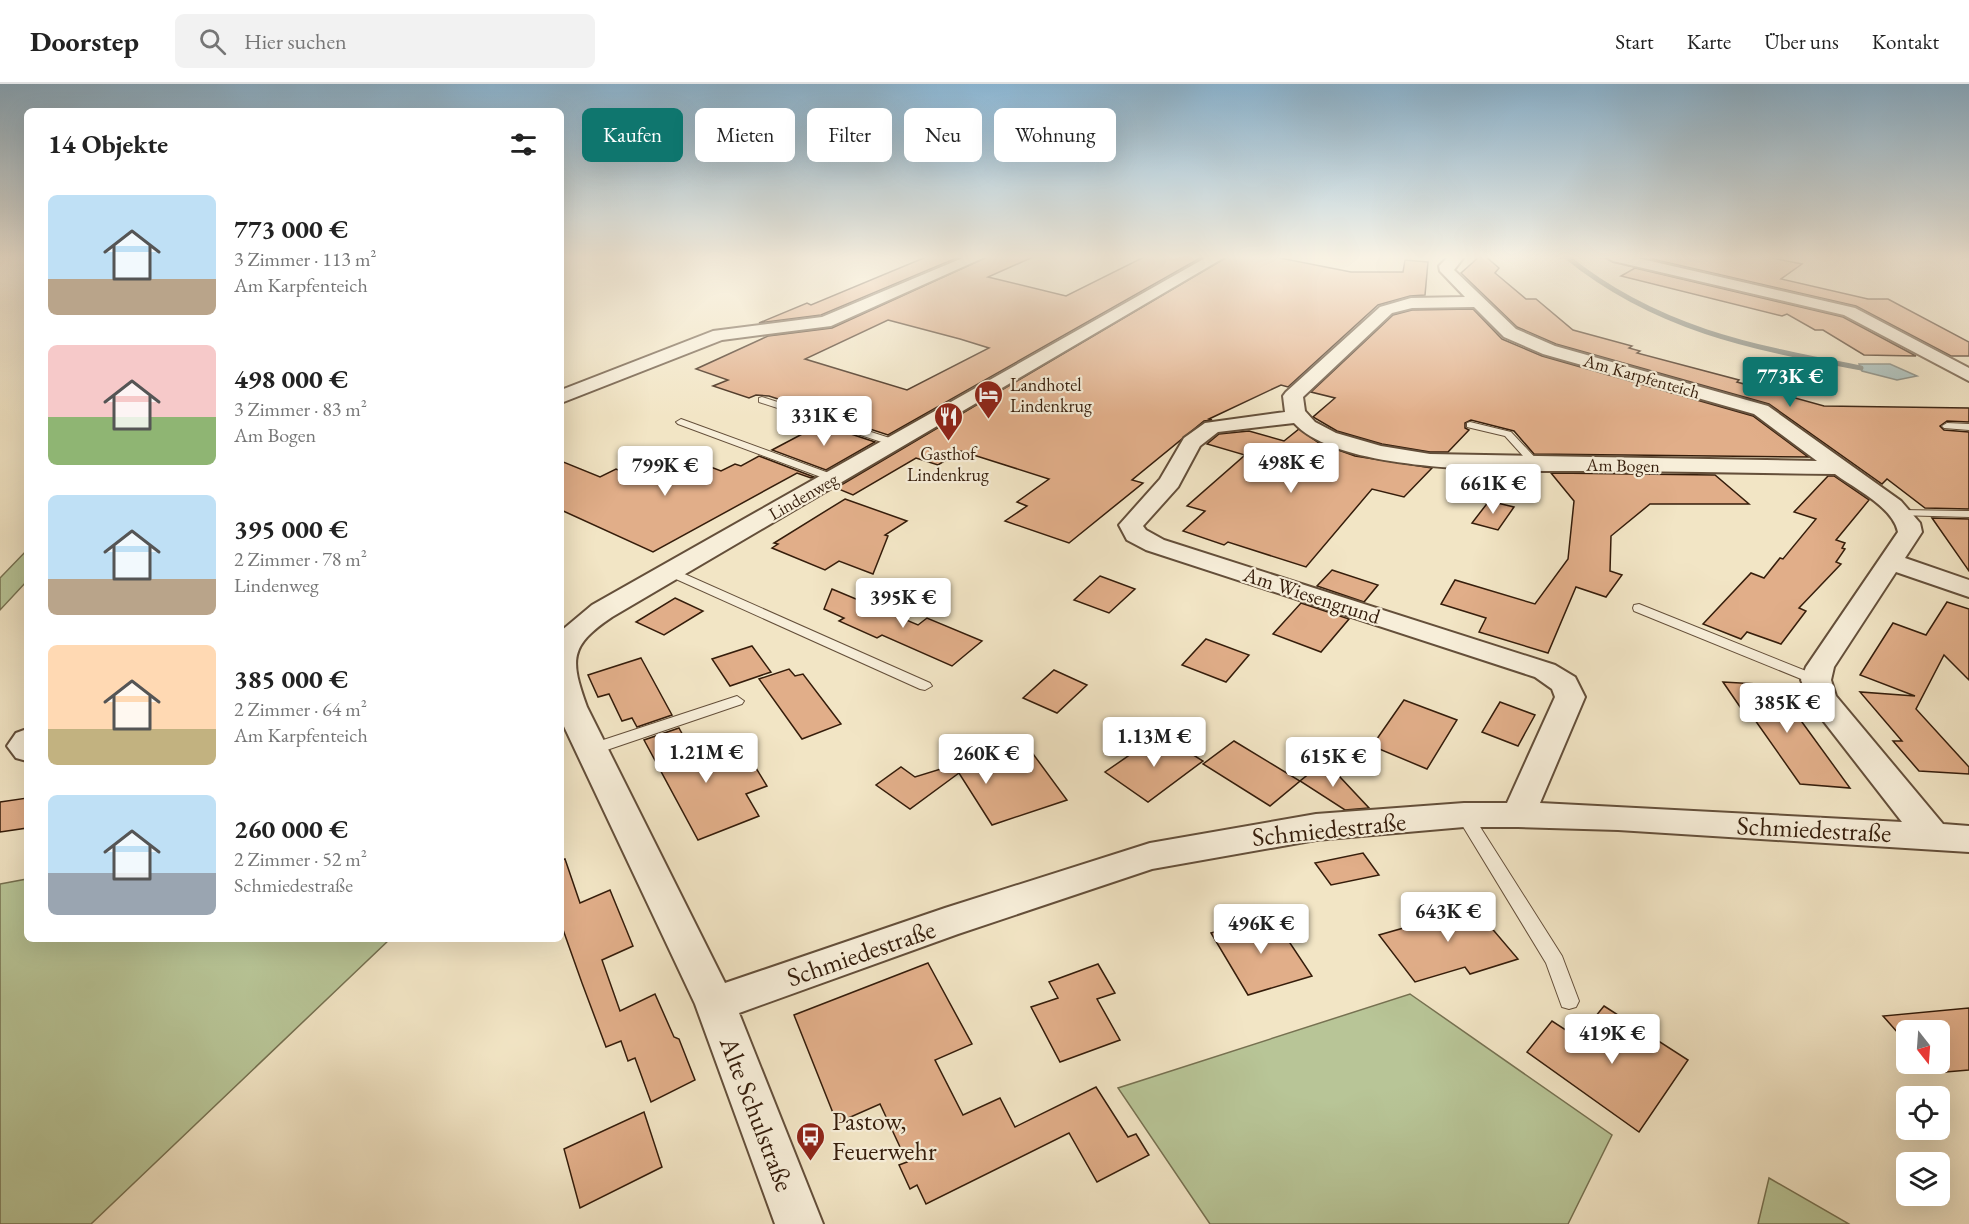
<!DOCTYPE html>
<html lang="de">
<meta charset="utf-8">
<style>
body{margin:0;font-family:"EB Garamond",serif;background:#f2f2f2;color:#222;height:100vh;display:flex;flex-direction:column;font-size:22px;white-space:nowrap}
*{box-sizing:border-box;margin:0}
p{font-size:20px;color:#767676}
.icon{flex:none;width:33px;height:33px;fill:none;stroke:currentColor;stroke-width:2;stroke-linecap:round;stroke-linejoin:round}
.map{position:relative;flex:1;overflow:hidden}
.side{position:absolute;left:24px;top:24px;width:540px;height:834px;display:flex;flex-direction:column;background:#fff;border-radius:9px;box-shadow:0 6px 24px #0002}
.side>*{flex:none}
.banner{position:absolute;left:582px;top:24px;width:570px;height:54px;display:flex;gap:12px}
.needle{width:39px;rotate:163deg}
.tools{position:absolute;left:1896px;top:936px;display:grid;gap:12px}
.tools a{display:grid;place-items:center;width:54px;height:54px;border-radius:9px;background:#fff;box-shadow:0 6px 24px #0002;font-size:30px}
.price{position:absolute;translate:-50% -51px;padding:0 14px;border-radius:6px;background:#fff;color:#222;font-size:20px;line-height:39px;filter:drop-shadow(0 2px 3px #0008)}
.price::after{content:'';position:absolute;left:50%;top:36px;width:18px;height:14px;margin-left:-9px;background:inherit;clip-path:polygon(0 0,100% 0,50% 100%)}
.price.selected{background:#0f766e;color:#fff}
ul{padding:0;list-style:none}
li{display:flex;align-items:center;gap:18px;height:150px;padding:0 24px}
li span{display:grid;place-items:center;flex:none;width:168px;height:120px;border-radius:9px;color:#555}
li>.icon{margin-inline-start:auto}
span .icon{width:72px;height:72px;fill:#fffc;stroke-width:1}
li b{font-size:26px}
h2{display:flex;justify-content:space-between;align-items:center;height:72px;padding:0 24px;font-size:26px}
.chip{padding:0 21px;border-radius:9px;background:#fff;box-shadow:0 6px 24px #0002;font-size:21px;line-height:54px}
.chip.selected{background:#0f766e;color:#fff}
header{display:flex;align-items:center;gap:36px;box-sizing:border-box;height:84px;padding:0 30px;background:#fff;border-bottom:2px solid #e0e0e0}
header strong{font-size:28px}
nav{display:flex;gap:33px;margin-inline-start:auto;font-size:21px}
.search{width:420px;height:54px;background:#f2f2f2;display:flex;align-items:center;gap:15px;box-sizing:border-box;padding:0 21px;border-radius:9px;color:#767676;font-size:22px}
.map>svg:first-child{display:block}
.green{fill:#b8c597;stroke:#767151;stroke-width:1.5}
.water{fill:#9fbdbe;stroke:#757d76;stroke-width:1.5}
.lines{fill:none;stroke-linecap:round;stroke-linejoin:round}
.stream{stroke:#757d76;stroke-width:5}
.building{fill:#e1ae89;stroke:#351d0b;stroke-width:1.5;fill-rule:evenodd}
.lane-casing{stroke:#644f3a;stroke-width:2}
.street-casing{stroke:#644f3a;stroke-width:4}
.lane{fill:#f7eed9;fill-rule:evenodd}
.street{fill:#f7eed9;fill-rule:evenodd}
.labels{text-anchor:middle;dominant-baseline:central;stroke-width:4.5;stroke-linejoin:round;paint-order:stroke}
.far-street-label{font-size:18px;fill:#351d0b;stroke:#f7eed9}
.far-poi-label{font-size:18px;fill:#351d0b;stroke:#f7eed9;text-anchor:start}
.street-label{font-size:21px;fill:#351d0b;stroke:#f7eed9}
.near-street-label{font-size:26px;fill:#351d0b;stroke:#f7eed9}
.near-poi-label{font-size:26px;fill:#351d0b;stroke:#f7eed9;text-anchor:start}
</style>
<header>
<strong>Doorstep</strong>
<div class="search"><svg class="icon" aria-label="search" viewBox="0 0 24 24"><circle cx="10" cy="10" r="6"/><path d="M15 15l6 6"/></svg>Hier suchen</div>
<nav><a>Start</a><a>Karte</a><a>Über uns</a><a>Kontakt</a></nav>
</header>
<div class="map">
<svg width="1969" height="1140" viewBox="0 0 1969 1140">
<rect width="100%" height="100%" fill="#f2e5c5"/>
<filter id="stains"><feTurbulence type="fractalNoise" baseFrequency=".00333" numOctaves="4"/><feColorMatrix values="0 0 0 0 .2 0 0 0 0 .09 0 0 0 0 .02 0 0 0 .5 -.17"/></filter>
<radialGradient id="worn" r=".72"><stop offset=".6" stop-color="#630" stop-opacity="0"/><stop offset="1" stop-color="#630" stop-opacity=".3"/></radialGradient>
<g class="green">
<path d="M27 466V497L0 526V494Z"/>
<path d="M27 795V855H390L91 1140H0V800Z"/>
<path d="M1410 910 1612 1051 1568 1140H1210L1118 1004Z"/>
<path d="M1769 1094 1849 1140H1758Z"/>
</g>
<path class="water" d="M1859 280H1890L1917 292 1897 296 1862 287Z"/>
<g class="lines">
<path class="stream" d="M1567 173C1656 245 1751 263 1861 284"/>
</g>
<g class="building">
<path d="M926 173H959L821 231 759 239 807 219 811 221Z"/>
<path d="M987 173H1033L988 193 1066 212 1144 173H1202L888 351 769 312 756 311 749 314 713 302 728 296 696 285 768 252 832 244ZM888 236 960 255 989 264 907 306 805 275Z"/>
<path d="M1227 173H1275L1351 188H1403L1405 176 1428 178 1425 211 1410 212 1378 221 1288 303 1281 301 1209 335 1212 336 1204 337 1132 396 1143 399 1069 459 1005 437 1027 422 1017 418 1049 395 961 367 938 381 916 374 853 411 836 404Z"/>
<path d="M1479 173H1486L1499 184 1495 189 1526 215H1536L1573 246 1632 262 1629 264 1640 267 1637 269 1739 296 1737 298 1824 322 1969 324V338L1947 337 1940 342 1944 346 1969 348V425L1925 424 1887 395 1882 400 1769 320 1556 260 1517 243 1461 189Z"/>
<path d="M1656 173H1767L1802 180 1781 195 1868 215H1888L1969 258V272H1951L1856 222 1652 175Z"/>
<path d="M1635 184 1843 233 1916 272 1864 271 1823 246H1815L1787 230 1782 232 1621 192Z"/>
<path d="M1473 225 1502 255 1542 272 1753 332 1808 373 1534 370 1514 347 1471 336 1465 339V344L1469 346 1448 368H1430L1382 360 1337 347 1313 333 1335 314 1311 308 1393 231 1412 226Z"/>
<path d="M821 340 875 358 826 386 772 366Z"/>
<path d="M1299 345 1319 359 1355 372 1432 384 1404 413 1372 405 1306 483 1228 458 1224 461 1183 447 1205 427 1187 422 1245 371 1207 360 1219 350 1249 347 1284 357Z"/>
<path d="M682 372 721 387 735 380 741 382 759 372 814 393 811 394 797 389 653 468 561 426V377L600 393 616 385 636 393Z"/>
<path d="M1551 389 1715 391 1749 420H1650L1611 452 1610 487 1622 491 1606 513 1576 503 1548 569 1479 548 1486 534 1441 520 1455 496 1535 520 1568 475 1574 417Z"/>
<path d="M1828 392H1834L1869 416 1836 456 1845 459 1842 464 1845 465 1836 478 1841 480 1799 524 1806 527 1781 560 1747 548 1741 555 1703 540 1751 489 1764 494 1780 474 1783 475 1816 435 1794 428Z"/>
<path d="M845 415 907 437 885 451 888 452 873 490 839 477 825 486 772 464 778 460 774 459Z"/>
<path d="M1489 417 1514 423 1498 446 1472 439Z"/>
<path d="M1932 434 1969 435V487Z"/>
<path d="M1332 486 1378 501 1364 518 1317 502Z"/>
<path d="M1100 492 1135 505 1109 529 1074 516Z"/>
<path d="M832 505 918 541 927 534 982 557 952 582 882 551 877 554 839 537 844 534 824 525Z"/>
<path d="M675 514 703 527 664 551 636 538Z"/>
<path d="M1947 518 1969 525V596L1944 571 1916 625 1969 683V690L1919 687 1893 657H1902L1860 608 1915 612 1860 591 1893 539 1926 551Z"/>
<path d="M1301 519 1349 535 1321 568 1273 550Z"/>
<path d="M1206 555 1249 571 1226 598 1182 581Z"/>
<path d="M752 562 771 588 730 602 712 575Z"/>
<path d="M641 574 672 631 637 643 632 634 622 637 609 610 598 613 588 591Z"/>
<path d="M789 585 795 592 803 590 841 640 802 655 759 595Z"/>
<path d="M1054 586 1087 601 1057 629 1023 614Z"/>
<path d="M1723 598 1775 601 1850 704 1800 700 1755 636H1749Z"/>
<path d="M1404 616 1457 636 1427 685 1372 662Z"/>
<path d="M1500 618 1535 631 1518 662 1482 648Z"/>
<path d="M679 644 685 655 694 652 712 685 748 671 767 702 746 710 759 732 698 756 644 656Z"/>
<path d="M1160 650 1203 677 1148 718 1105 688Z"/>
<path d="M1234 657 1300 697 1270 722 1203 680Z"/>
<path d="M1025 659 1067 716 992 741 959 689 910 725 876 701 901 683 915 693 999 667 1006 677Z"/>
<path d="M1325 677 1369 724 1345 726 1300 697Z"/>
<path d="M27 714V744L0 748V718Z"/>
<path d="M1363 769 1379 791 1331 801 1315 779Z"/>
<path d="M565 775 580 819 610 806 633 862 602 876 620 927 655 910 674 953 679 955 695 996 651 1018 635 974 628 977 621 957 606 963 582 899 561 840V776Z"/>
<path d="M1466 814 1518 875 1470 890 1465 883 1415 898 1379 851 1428 837 1420 827Z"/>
<path d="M1272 832 1312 892 1248 911 1211 849Z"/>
<path d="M928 879 972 960 935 976 963 1031 1000 1014 1015 1043 1096 1003 1128 1053 1136 1050 1149 1071 1097 1098 1069 1049 926 1120 917 1101 910 1105 899 1081 907 1078 880 1020 837 1039 794 931Z"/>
<path d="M1098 880 1115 909 1097 915 1120 956 1060 978 1031 923 1058 914 1049 898Z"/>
<path d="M1604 922 1688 976 1639 1048 1527 968 1552 937 1578 954Z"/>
<path d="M1969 924V986L1934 989 1925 980H1940V946H1906V958L1883 932Z"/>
<path d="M644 1028 662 1083 580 1124 564 1065Z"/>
</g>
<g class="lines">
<defs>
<g id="lane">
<path d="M762 313 899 357 900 359 899 361H891L759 318V314Z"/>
<path d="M681 335 837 392 838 394 833 397 829 396 678 340 676 338Z"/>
<path d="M1470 338 1511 348 1541 380 1540 382H1532L1505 352 1467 343V339Z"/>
<path d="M1947 339 1969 340V346L1944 344 1942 342Z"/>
<path d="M1900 426 1969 427V433L1896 431V427Z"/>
<path d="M671 484 930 599 932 602 925 606 920 605 667 491 665 488Z"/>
<path d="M1639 520 1821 593 1823 596 1816 600 1811 599 1634 527 1633 524 1634 521Z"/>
<path d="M737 612 744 617 742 620 595 670H585L582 666 585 662Z"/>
<path d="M1464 725 1470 727 1562 872 1579 917 1576 923 1569 925 1562 923 1546 879 1456 731 1458 727Z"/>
</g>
<g id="street">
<path d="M965 173H985L831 242 722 256 561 319V306L713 247 822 233Z"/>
<path d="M1207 173H1225L612 533C569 562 570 576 587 623L725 899 945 824 1150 759 1316 730 1464 719H1507L1555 613 1552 605 1535 593 1146 466 1127 456 1119 441 1160 395 1184 354 1205 339 1285 328 1283 312 1286 308 1380 223 1411 214 1465 213 1440 187 1439 182 1448 173H1464L1454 186 1516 245 1555 262 1768 322 1901 417 1920 439 1922 448 1905 474 1969 496V513L1896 488 1834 583 1831 596 1836 612 1943 740 1969 742V768L1618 746 1518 743H1464L1316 756 1152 785 958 850 739 929 823 1140H775L695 920 561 636V547L592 521ZM1474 223 1504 253 1543 270 1754 330 1817 377 1430 370 1381 362 1336 349 1315 338 1305 327 1303 313 1392 229 1412 224ZM1294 339C1345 395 1547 386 1622 387 1693 388 1764 389 1835 390 1855 405 1893 423 1898 448L1806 583 1801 596 1811 621 1902 738 1540 719 1585 613 1575 593 1555 581 1164 456 1146 446 1143 442 1178 403 1200 362 1218 348Z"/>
<path d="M1606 173H1633L1855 224 1969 284V297L1844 231 1613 177Z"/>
<path d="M27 645V677L16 674 7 662 16 649Z"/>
</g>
</defs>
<use href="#lane" class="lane-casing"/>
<use href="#street" class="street-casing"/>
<use href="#lane" class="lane"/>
<use href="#street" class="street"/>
</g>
<linearGradient id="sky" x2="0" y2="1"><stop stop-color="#8bb8d7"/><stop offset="0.52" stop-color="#f9f3e5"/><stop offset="1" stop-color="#f9f3e5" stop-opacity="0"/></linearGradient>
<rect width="1969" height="333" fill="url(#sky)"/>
<defs>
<symbol id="hotel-pin" viewBox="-11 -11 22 30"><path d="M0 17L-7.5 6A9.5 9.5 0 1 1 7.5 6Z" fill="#8f2418" stroke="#f7eed9"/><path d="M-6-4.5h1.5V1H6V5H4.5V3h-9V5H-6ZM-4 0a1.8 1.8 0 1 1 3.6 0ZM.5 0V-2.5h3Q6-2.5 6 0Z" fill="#fff"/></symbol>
<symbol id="restaurant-pin" viewBox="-11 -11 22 30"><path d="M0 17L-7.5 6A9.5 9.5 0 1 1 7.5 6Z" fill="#8f2418" stroke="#f7eed9"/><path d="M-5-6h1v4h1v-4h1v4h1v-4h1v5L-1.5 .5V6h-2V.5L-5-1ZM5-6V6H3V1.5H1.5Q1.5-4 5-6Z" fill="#fff"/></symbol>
<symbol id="bus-pin" viewBox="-11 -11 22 30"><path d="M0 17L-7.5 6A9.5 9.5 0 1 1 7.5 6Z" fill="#8f2418" stroke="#f7eed9"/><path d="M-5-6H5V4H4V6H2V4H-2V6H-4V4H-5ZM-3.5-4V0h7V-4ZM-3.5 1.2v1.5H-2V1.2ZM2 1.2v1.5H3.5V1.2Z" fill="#fff"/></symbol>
</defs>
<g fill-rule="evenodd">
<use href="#hotel-pin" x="972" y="294" width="33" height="45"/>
<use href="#restaurant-pin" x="932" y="316" width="33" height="45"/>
<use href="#bus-pin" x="794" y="1036" width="33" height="45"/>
</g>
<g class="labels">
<g class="far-street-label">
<text transform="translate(1642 292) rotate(16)">Am Karpfenteich</text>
<text transform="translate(1623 381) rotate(1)">Am Bogen</text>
<text transform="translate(803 412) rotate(-30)">Lindenweg</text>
</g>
<g class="far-poi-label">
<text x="1010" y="300">Landhotel<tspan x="1010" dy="21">Lindenkrug</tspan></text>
<text x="948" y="369" text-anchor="middle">Gasthof<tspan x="948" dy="21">Lindenkrug</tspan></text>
</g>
<g class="street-label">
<text transform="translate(1312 511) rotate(18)">Am Wiesengrund</text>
</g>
<g class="near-street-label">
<text transform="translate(1329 745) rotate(-6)">Schmiedestraße</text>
<text transform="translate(1814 745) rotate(3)">Schmiedestraße</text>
<text transform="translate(861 869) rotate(-19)">Schmiedestraße</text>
<text transform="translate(757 1030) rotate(69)">Alte Schulstraße</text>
</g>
<g class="near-poi-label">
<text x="832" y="1037">Pastow,<tspan x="832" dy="30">Feuerwehr</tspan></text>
</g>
</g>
<rect width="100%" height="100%" filter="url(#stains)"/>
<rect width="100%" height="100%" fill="url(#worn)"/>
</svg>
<div class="tools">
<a><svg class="needle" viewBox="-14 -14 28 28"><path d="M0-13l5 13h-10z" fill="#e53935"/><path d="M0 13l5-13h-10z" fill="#767676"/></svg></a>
<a><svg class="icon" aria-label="locate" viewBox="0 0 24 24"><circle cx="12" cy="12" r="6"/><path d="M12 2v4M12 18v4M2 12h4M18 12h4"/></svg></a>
<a><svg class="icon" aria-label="layers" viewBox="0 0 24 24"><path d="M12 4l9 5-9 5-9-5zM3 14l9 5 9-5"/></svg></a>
</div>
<b class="price selected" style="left:1790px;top:324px">773K €</b>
<b class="price" style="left:824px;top:363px">331K €</b>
<b class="price" style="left:1291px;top:410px">498K €</b>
<b class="price" style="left:665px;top:413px">799K €</b>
<b class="price" style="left:1493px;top:431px">661K €</b>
<b class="price" style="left:903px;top:545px">395K €</b>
<b class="price" style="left:1787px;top:650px">385K €</b>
<b class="price" style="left:1154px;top:684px">1.13M €</b>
<b class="price" style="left:706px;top:700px">1.21M €</b>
<b class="price" style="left:986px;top:701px">260K €</b>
<b class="price" style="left:1333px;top:704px">615K €</b>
<b class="price" style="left:1448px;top:859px">643K €</b>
<b class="price" style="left:1261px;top:871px">496K €</b>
<b class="price" style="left:1612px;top:981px">419K €</b>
<div class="banner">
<a class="chip selected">Kaufen</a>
<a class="chip">Mieten</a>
<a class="chip">Filter</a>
<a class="chip">Neu</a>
<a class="chip">Wohnung</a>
</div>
<section class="side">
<h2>14 Objekte<svg class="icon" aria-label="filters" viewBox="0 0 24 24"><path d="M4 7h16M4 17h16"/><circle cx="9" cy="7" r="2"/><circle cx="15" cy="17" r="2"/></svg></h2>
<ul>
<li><span style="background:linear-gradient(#bfe0f5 70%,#b9a48a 0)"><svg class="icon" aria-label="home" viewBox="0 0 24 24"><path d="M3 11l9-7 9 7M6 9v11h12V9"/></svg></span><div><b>773 000 €</b><p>3 Zimmer · 113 m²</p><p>Am Karpfenteich</p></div></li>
<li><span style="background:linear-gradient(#f6c9c9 60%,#8fb573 0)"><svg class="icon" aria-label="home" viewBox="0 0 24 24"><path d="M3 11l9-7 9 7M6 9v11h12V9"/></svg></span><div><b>498 000 €</b><p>3 Zimmer · 83 m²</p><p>Am Bogen</p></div></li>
<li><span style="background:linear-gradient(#bfe0f5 70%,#b9a48a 0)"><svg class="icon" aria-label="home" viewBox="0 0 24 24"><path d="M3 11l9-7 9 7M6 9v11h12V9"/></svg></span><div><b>395 000 €</b><p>2 Zimmer · 78 m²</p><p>Lindenweg</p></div></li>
<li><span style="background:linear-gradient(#ffd9b3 70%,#c2b280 0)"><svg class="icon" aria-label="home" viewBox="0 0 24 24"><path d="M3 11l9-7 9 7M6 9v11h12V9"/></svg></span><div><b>385 000 €</b><p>2 Zimmer · 64 m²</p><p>Am Karpfenteich</p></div></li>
<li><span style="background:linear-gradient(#bfe0f5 65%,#9aa5b1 0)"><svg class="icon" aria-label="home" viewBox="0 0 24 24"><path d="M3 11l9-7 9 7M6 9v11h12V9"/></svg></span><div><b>260 000 €</b><p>2 Zimmer · 52 m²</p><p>Schmiedestraße</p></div></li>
</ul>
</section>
</div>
